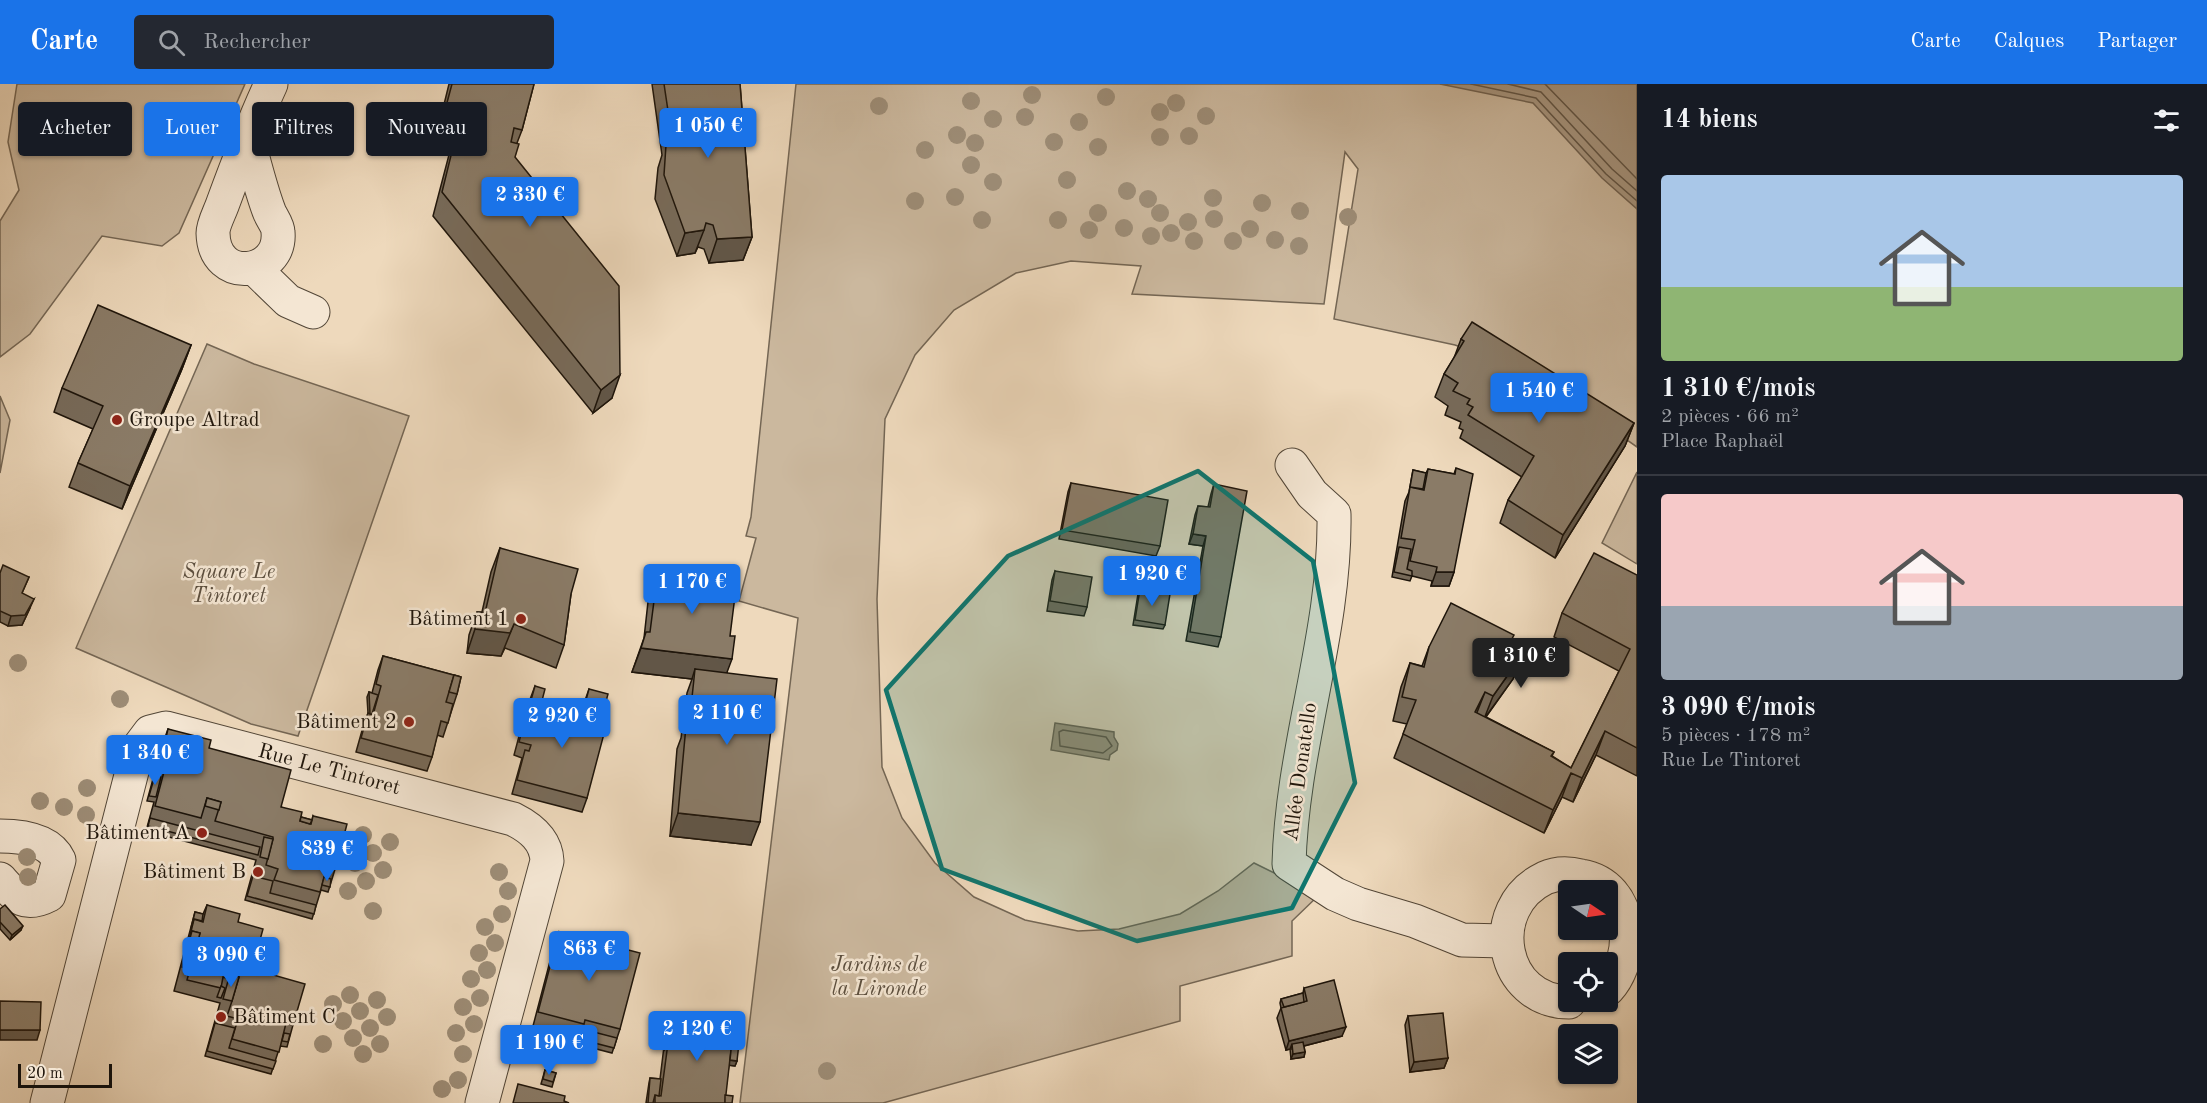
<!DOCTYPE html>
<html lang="fr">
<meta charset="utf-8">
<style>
body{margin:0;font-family:"Old Standard TT",serif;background:#242831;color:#f1f3f6;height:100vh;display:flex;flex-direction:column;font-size:22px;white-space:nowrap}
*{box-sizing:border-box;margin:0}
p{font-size:20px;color:#9ea1a6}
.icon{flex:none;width:33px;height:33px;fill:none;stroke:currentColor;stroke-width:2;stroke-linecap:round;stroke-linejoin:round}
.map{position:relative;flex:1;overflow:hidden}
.panel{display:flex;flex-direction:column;background:#171b24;width:570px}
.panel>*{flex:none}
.banner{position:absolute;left:18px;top:18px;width:570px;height:54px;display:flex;gap:12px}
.needle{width:39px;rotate:103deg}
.controls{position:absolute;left:1558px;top:796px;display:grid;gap:12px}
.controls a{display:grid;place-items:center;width:60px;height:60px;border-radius:6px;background:#171b24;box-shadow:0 2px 4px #0004;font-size:30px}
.scale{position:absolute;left:18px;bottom:15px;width:94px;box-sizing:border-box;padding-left:6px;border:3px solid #1e150b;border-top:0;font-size:16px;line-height:21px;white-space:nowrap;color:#1e150b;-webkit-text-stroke:4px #f4e6d3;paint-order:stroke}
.price{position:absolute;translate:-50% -51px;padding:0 14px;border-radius:6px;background:#1a73e8;color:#fff;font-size:20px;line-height:39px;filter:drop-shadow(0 2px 3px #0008)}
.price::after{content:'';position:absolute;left:50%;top:36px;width:18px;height:14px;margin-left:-9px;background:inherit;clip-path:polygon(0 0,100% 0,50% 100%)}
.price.active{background:#222;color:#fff}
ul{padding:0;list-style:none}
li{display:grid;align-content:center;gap:12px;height:318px;padding:0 24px}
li+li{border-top:2px solid #363941}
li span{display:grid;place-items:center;height:186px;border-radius:6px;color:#555}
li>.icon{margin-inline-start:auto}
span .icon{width:108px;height:108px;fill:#fffc;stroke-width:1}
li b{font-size:26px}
h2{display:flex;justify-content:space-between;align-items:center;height:72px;padding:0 24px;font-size:26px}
.pill{padding:0 21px;border-radius:6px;background:#171b24;box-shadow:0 2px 4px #0004;font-size:21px;line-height:54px}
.pill.active{background:#1a73e8;color:#fff}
header{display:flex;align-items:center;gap:36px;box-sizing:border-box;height:84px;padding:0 30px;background:#1a73e8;color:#fff}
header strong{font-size:28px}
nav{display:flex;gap:33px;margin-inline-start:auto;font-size:21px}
.search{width:420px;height:54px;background:#242831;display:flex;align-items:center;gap:15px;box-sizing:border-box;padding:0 21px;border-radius:6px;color:#9ea1a6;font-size:22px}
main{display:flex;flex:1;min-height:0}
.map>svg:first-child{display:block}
.green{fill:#cbb89e;stroke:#746654;stroke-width:1.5}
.water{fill:#a79680;stroke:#706251;stroke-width:1.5}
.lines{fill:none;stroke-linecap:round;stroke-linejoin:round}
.shore{stroke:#625646;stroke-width:1.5}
.minor-casing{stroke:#524637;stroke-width:35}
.minor{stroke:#f4e6d3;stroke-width:33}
.tree{fill:#9d8d77}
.wall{fill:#776a59;stroke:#1e150b;stroke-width:1.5}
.shaded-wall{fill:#615648;stroke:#1e150b;stroke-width:1.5}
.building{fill:#8a7b67;stroke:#1e150b;stroke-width:1.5}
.marked{fill:#0f766e;fill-opacity:0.2;stroke:#0f766e;stroke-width:4.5;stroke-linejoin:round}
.poi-dot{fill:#8f2418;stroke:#f4e6d3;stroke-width:2}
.labels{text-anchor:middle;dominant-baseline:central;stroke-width:5;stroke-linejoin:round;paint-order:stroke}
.poi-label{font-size:21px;fill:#1e150b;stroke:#f4e6d3;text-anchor:end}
.park-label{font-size:21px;font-style:italic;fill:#5b4e3e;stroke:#f4e6d3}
.street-label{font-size:21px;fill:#1e150b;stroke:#f4e6d3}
</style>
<header>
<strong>Carte</strong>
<div class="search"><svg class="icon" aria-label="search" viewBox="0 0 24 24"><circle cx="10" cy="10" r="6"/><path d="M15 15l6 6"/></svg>Rechercher</div>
<nav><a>Carte</a><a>Calques</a><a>Partager</a></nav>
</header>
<main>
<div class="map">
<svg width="1637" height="1019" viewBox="0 0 1637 1019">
<rect width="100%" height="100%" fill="#eed9bc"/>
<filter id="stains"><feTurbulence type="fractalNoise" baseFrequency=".00333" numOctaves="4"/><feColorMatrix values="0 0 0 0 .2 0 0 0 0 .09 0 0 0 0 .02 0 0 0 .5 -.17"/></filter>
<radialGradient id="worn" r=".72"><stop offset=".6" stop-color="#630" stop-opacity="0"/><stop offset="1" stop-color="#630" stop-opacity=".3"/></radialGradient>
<g class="green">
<path d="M17 0H245L179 149 162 162 102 152 30 250 0 273V137L19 106 8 58Z"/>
<path d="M796 0H1637V363L1529 287 1455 261 1334 235 1358 85 1345 68 1324 220 1132 210 1141 182 1071 177 1016 189 954 226 915 271 885 335 877 515 882 683 902 734 935 779 974 813 1025 836 1078 847 1119 845 1180 830 1218 807 1254 779 1319 811 1292 837V872L1180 902V937L883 1019H740L798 534 739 517 756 454 746 452 751 433Z"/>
<path d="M207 260 254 280 409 332 298 652 251 640 76 564Z"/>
<path d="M0 312 10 336 0 389Z"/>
<path d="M1637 388V480L1602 459Z"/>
</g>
<g class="water">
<path d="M1440 0H1637V125L1602 94 1533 19Z"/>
<path d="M1055 639 1114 648V653L1118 660 1117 666 1110 671 1109 676 1051 666Z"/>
</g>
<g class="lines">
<g class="shore">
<path d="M1471 0 1536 14 1606 90 1637 117"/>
<path d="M1508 0 1541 8 1612 85 1637 107"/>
<path d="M1545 0 1637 95"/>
<path d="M1063 646 1106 653 1112 662 1103 669 1060 662 1059 648Z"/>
</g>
<defs>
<g id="minor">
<path d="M247 52C254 77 260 103 269 127 271 133 278 141 278 148 282 192 214 201 213 149 213 140 220 128 223 119 238 78 253 39 271 0"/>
<path d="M255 185 288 217 313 228"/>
<path d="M1292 381 1312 410 1334 430C1336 548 1292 662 1289 780L1335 810 1358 820 1415 837 1462 856 1505 857"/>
<path d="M0 752C21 752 49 755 59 776L49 811C24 824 16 813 0 795"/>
<path d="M1569 918C1501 918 1483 824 1545 794 1556 789 1569 789 1581 792 1635 801 1637 873 1608 905"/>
<path d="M47 1019 138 664 150 648 166 644 513 735C531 744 546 756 547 777L482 1019"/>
</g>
</defs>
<use href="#minor" class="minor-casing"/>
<use href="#minor" class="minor"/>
</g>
<g class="tree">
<circle cx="1032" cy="11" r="9"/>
<circle cx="1106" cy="13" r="9"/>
<circle cx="971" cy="17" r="9"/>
<circle cx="1176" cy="19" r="9"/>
<circle cx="879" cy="22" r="9"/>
<circle cx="1160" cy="28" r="9"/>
<circle cx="1206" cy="32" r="9"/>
<circle cx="1025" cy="33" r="9"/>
<circle cx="993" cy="35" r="9"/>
<circle cx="1079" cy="38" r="9"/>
<circle cx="957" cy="51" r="9"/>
<circle cx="1189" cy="52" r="9"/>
<circle cx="1160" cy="53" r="9"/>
<circle cx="1054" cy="58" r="9"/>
<circle cx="975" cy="59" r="9"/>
<circle cx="1098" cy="63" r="9"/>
<circle cx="925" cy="66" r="9"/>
<circle cx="971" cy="81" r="9"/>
<circle cx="1067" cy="96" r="9"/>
<circle cx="993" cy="98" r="9"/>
<circle cx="1127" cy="107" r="9"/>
<circle cx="955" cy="113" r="9"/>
<circle cx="1213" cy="114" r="9"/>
<circle cx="1148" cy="115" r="9"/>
<circle cx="915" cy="117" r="9"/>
<circle cx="1262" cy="119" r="9"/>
<circle cx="1300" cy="127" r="9"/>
<circle cx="1098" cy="129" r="9"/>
<circle cx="1160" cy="129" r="9"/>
<circle cx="1348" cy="133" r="9"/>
<circle cx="1214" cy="135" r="9"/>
<circle cx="982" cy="136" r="9"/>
<circle cx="1058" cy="136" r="9"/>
<circle cx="1188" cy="138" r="9"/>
<circle cx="1124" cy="144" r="9"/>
<circle cx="1250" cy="145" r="9"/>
<circle cx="1089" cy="146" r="9"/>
<circle cx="1171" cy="149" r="9"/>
<circle cx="1151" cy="152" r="9"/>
<circle cx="1275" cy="156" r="9"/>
<circle cx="1194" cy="157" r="9"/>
<circle cx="1233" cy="157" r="9"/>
<circle cx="1299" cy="162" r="9"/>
<circle cx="18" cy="579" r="9"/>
<circle cx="120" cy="615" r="9"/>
<circle cx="87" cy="704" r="9"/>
<circle cx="40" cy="717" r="9"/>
<circle cx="64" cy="723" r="9"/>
<circle cx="86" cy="731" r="9"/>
<circle cx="363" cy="751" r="9"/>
<circle cx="390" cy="758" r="9"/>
<circle cx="373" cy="769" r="9"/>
<circle cx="27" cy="773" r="9"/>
<circle cx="355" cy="779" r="9"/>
<circle cx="383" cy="786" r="9"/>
<circle cx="499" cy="788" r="9"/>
<circle cx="28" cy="793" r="9"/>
<circle cx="366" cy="797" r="9"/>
<circle cx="348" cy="807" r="9"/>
<circle cx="508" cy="807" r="9"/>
<circle cx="373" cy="827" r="9"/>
<circle cx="502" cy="830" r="9"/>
<circle cx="485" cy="843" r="9"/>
<circle cx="495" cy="859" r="9"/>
<circle cx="479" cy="869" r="9"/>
<circle cx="487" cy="886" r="9"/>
<circle cx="471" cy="895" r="9"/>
<circle cx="350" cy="911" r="9"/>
<circle cx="480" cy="914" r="9"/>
<circle cx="377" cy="916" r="9"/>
<circle cx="333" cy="920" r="9"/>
<circle cx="463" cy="923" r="9"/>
<circle cx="360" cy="927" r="9"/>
<circle cx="387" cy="933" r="9"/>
<circle cx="343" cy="937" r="9"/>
<circle cx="474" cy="940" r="9"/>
<circle cx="370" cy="944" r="9"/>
<circle cx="456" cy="949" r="9"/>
<circle cx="353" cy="954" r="9"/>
<circle cx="323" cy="960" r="9"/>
<circle cx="380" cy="960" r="9"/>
<circle cx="363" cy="970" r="9"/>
<circle cx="463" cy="970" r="9"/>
<circle cx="827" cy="987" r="9"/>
<circle cx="458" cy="996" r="9"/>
<circle cx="442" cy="1005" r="9"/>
</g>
<g class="wall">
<path d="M449 0H534L522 46 517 59 515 73 612 314 593 329 433 132 450 67 454 54 437 49Z"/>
<path d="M652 0H740L752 153 743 176 709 179 704 165 698 163 695 169 677 172 655 115 658 84 662 71Z"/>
<path d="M1461 255 1634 339 1625 362 1555 474 1500 439 1508 416 1522 393 1460 354 1463 346 1459 344 1461 338 1445 331 1448 322 1435 313 1444 290 1454 274Z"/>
<path d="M191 261 182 285 122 425 69 403 78 379 93 345 54 328 62 304Z"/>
<path d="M1456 384 1454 488 1449 502H1431L1432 497 1412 492 1410 497 1392 493 1405 417 1409 408 1413 386 1426 389 1428 385 1454 390Z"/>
<path d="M1071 399 1160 462 1156 472 1059 455 1068 408Z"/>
<path d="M1214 400 1221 553 1218 563 1186 557 1203 462 1189 460 1195 431 1198 422 1208 423 1211 410Z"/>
<path d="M500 464 571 510 564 561 556 584 505 564 501 572 467 569 469 551 477 528H482L491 488Z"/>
<path d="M658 486 730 552 727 589 751 761 670 752 677 665 681 654 687 609 692 595 632 588 644 554 649 509Z"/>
<path d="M1055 487 1087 523 1084 532 1047 527 1052 496Z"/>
<path d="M0 489 29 493 22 509 30 524 22 541 8 542 0 538Z"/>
<path d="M1637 491V692L1596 671 1573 718 1562 713 1544 749 1394 674 1407 640 1393 637 1401 603 1410 579 1422 582 1429 563 1508 565 1522 571 1513 595 1486 633 1554 668 1552 672 1571 684 1619 587 1554 553 1562 529Z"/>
<path d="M1140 505 1165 541 1163 545 1133 541 1138 510Z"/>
<path d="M383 572 461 593 457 610 443 653 437 651 432 673 427 687 356 668 363 643 368 629 367 613 369 608 372 609 378 586Z"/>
<path d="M535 602 542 615 582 625 589 605 605 621 599 640 587 714 582 728 512 710 522 674 514 671 526 626Z"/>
<path d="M168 645 209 664 281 723 301 733 312 736 313 732 336 782 328 808 321 806 312 835 245 816 256 776 146 747 154 718 147 717 162 662Z"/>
<path d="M207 821 238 838 252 885 293 941 287 963 280 962 271 990 205 972 220 919 174 907 195 828 203 830Z"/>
<path d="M0 825 21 846 10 856 0 845Z"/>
<path d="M559 848 620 945 612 969 577 960 579 954 533 942 554 862Z"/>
<path d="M1304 904 1342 952 1304 962 1305 968 1304 973 1291 975 1290 965 1286 966 1277 934 1281 924 1280 919 1281 915 1303 909Z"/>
<path d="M675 932 733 948 737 977 735 982 729 981 725 1011 732 1019H646L649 999 650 994 660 995 666 946 667 941H672Z"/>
<path d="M1408 932 1448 974 1444 984 1410 988 1405 941Z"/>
<path d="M545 986 556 989 552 1003 541 1000Z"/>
</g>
<g class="shaded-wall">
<path d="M704 146 695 169 677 172 685 149Z"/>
<path d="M752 153 743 176 709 179 717 155Z"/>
<path d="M191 261 182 285 122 425 130 402Z"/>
<path d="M620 291 612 314 593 329 601 306Z"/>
<path d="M1634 339 1625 362 1555 474 1563 451Z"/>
<path d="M1193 450 1206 452 1203 462 1189 460Z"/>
<path d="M1436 488H1454L1449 502H1431Z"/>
<path d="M34 515 30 524 22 541 8 542 11 532Z"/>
<path d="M514 540 501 572 467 569 475 545Z"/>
<path d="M641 564 732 575 723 599 695 585 692 595 632 588Z"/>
<path d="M1522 571 1513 595 1484 635 1493 612Z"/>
<path d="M1485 608 1476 631 1475 628Z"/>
<path d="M1605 647 1596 671 1573 718 1582 694Z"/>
<path d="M1571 689 1562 713 1544 749 1553 726Z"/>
<path d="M678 729 760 738 751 761 670 752Z"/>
<path d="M23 842 21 846 10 856 12 851Z"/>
<path d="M1346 943 1342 952 1292 965V960L1290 965 1286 966 1289 957Z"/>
<path d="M0 946H40L37 956H0Z"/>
<path d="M1305 968 1304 973 1291 975 1293 970Z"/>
<path d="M1448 974 1444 984 1410 988 1414 978Z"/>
<path d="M727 976 737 977 735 982 726 981Z"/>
</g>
<g class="building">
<path d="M452 0H534L522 46 514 44 511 58 519 60 515 73 619 202 620 291 601 306 442 108 458 43 465 45 468 32 445 26Z"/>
<path d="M664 0H740L752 153 717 155 713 141 706 139 704 146 685 149 664 91 666 61 673 60Z"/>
<path d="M98 221 191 261 130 402 78 379 103 322 62 304Z"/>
<path d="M1472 238 1634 339 1563 451 1508 416 1534 372 1468 331 1473 323 1467 320 1470 315 1453 307 1458 299 1444 290 1464 257 1461 255Z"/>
<path d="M1456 384 1473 390 1454 488H1436L1437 483 1410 477 1415 456 1401 454 1410 403 1424 406 1428 385 1455 390Z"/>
<path d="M1413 386 1426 389 1423 405 1410 403Z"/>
<path d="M1071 399 1168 416 1160 462 1062 446Z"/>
<path d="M1214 400 1247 407 1221 553 1190 548 1206 452 1193 450 1198 422 1210 423Z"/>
<path d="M1399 463 1411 465 1407 485 1412 487V492L1394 488Z"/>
<path d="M500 464 578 485 571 510 564 561 514 540 510 549 475 545 477 528 485 529Z"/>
<path d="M1594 469 1637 491V664L1605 647 1582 694 1571 689 1553 726 1403 650 1416 616 1402 613 1410 579 1424 583 1429 563 1451 519 1514 551 1507 564 1522 571 1493 612 1485 608 1475 628 1554 668 1551 672 1571 684 1630 565 1562 529Z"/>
<path d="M3 481 29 493 22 509 34 515 25 531 11 532 0 527V489Z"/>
<path d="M658 486 737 496 730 552H735L732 575 641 564 646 548H650Z"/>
<path d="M1055 487 1092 493 1087 523 1050 517Z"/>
<path d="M1140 505 1170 510 1165 541 1135 536Z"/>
<path d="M383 572 461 593 454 591 446 618 453 620 448 639 441 637 432 673 361 654 368 629 373 631 381 602 376 600Z"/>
<path d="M695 585 777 595 760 738 678 729 686 642H689Z"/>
<path d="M454 591 461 593 457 610 449 608Z"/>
<path d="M535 602 545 605 538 632 527 630Z"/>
<path d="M589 605 608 610 605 621 586 616Z"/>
<path d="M369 608 378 611 372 630H370Z"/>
<path d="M542 615 602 630 599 640 606 642 587 714 517 696 525 666 529 667 531 661 519 658 524 639 535 642Z"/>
<path d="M168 645 211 656 209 664 291 686 281 723 302 728 300 737 311 740 313 732 347 740 336 782 328 780 320 808 274 796 278 785 266 781 273 755V753L215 737 221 718 207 714 201 734 155 722 166 680 160 679Z"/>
<path d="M155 691 161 693 156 713 149 712Z"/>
<path d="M207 714 221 718 219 726 205 722Z"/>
<path d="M301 733 312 736 310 740 300 737Z"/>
<path d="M150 734 260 763 258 771 148 742Z"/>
<path d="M264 753 273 755 268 775 260 773Z"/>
<path d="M253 792 273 797 270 809 316 821 314 830 247 812Z"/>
<path d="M324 793 331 795 330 803 322 801Z"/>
<path d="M5 821 23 842 12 851 0 838V825Z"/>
<path d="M207 821 240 830 238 838 263 845 252 885 305 900 293 941 286 939 279 968 232 955 238 935 227 932 232 917 239 893 230 890 229 895 223 893 221 904 187 896 200 849 192 847 189 856 194 835 203 838Z"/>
<path d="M195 828 203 830 202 837 194 835 191 844Z"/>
<path d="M192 847 200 849 191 886 182 883Z"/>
<path d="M559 848 640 869 620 945 585 936 584 940 538 928Z"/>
<path d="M230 890 239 893 232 917 223 915Z"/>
<path d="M1334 896 1346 943 1289 957 1281 924 1307 917 1304 904Z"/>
<path d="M221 902 225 904 221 914 217 913Z"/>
<path d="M1303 909 1304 918 1284 923 1281 915Z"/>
<path d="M0 917 41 918 40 946H0Z"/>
<path d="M1443 929 1448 974 1414 978 1408 932Z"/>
<path d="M675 932 734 939 725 1019H655V1011L661 1012 668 959H671Z"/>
<path d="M215 939 235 944 229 964 276 977 273 985 207 967Z"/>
<path d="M667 941H672L669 959H668L664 967Z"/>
<path d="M582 945 617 954 614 964 579 955Z"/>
<path d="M733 948 740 950 737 977 730 976Z"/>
<path d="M284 949 290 950 288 958 282 957Z"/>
<path d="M1303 958 1305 968 1293 970 1292 960Z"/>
<path d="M545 986 556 989 553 998 543 995Z"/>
<path d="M650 994 661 995 659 1012 655 1011 653 1019H648Z"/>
<path d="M518 1000 565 1012 564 1017 569 1019H513Z"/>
<path d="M725 1011 733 1012 732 1019H725Z"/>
</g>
<path class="marked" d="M1198 387 1313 477 1355 699 1292 824 1137 857 942 785 886 606 1008 472Z"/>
<g class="poi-dot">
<circle cx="117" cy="336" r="6"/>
<circle cx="521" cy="535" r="6"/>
<circle cx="409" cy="638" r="6"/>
<circle cx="202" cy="749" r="6"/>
<circle cx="258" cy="788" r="6"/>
<circle cx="221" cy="933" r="6"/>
</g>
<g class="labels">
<g class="poi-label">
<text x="129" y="336" text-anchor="start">Groupe Altrad</text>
<text x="509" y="535">Bâtiment 1</text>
<text x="397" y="638">Bâtiment 2</text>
<text x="190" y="749">Bâtiment A</text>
<text x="246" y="788">Bâtiment B</text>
<text x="233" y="933" text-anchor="start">Bâtiment C</text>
</g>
<g class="park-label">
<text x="229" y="488">Square Le<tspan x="229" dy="24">Tintoret</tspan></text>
<text x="879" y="881">Jardins de<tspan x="879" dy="24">la Lironde</tspan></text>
</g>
<g class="street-label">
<text transform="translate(329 686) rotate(15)">Rue Le Tintoret</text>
<text transform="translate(1301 688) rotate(-82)">Allée Donatello</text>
</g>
</g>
<rect width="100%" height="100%" filter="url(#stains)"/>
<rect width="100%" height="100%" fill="url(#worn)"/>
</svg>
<div class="controls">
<a><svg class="needle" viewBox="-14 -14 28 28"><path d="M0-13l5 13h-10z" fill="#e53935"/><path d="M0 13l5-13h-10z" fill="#9ea1a6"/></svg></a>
<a><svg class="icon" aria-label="locate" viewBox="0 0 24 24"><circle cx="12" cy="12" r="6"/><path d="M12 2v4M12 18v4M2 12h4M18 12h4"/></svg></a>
<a><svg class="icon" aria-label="layers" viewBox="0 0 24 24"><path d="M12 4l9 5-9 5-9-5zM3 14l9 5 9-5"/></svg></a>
</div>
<div class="scale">20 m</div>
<b class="price" style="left:708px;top:75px">1 050 €</b>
<b class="price" style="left:530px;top:144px">2 330 €</b>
<b class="price" style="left:1539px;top:340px">1 540 €</b>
<b class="price" style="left:1152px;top:523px">1 920 €</b>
<b class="price" style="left:692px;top:531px">1 170 €</b>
<b class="price active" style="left:1521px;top:605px">1 310 €</b>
<b class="price" style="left:727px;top:662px">2 110 €</b>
<b class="price" style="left:562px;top:665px">2 920 €</b>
<b class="price" style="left:155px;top:702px">1 340 €</b>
<b class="price" style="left:327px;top:798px">839 €</b>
<b class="price" style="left:589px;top:898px">863 €</b>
<b class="price" style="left:231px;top:904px">3 090 €</b>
<b class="price" style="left:697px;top:978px">2 120 €</b>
<b class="price" style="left:549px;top:992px">1 190 €</b>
<div class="banner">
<a class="pill">Acheter</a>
<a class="pill active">Louer</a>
<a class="pill">Filtres</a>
<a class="pill">Nouveau</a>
</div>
</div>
<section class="panel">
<h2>14 biens<svg class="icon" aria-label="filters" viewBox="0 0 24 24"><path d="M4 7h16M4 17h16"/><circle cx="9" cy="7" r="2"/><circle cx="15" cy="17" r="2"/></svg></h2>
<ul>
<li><span style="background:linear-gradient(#a9c7e8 60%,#8fb573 0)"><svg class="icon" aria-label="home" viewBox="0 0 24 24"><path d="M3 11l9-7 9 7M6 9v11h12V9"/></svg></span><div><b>1 310 €/mois</b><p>2 pièces · 66 m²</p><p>Place Raphaël</p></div></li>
<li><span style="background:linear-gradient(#f6c9c9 60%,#9aa5b1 0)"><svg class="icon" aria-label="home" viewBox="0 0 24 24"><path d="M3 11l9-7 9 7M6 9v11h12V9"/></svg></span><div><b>3 090 €/mois</b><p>5 pièces · 178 m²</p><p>Rue Le Tintoret</p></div></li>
</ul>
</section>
</main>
